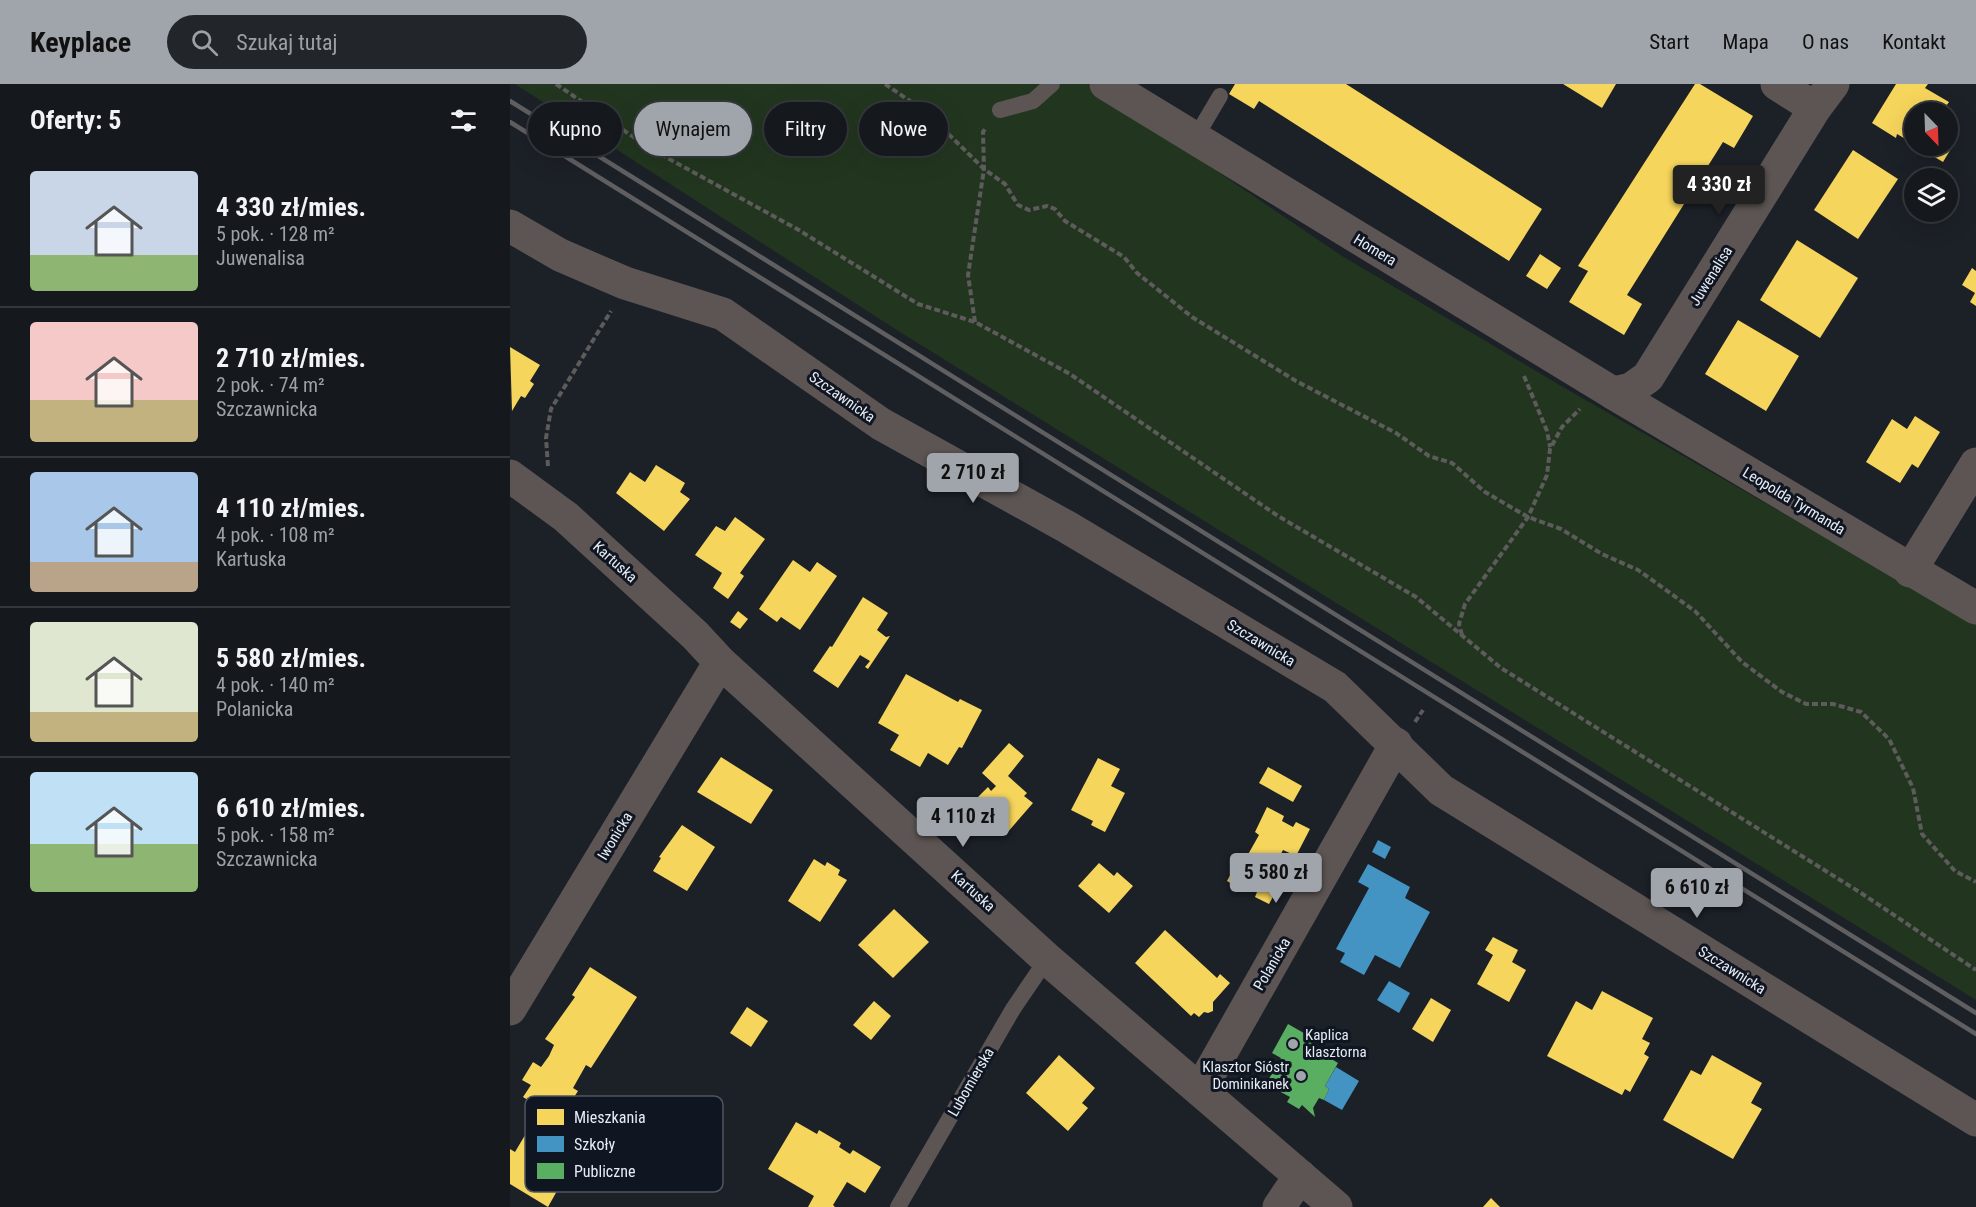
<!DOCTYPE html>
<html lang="pl">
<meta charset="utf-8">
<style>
body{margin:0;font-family:"Roboto Condensed",sans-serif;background:#22252a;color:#f1f3f6;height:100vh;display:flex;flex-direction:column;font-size:22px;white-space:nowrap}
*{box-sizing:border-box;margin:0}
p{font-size:20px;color:#9da0a4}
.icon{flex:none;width:33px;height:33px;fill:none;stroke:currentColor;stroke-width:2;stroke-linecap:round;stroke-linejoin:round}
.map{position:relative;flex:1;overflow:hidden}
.details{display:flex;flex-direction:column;background:#15181d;width:510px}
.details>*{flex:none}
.hud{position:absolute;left:18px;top:18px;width:570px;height:54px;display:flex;gap:12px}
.needle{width:39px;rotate:157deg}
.tools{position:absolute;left:1394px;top:18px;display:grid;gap:12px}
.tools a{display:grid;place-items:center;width:54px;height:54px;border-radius:50%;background:#15181d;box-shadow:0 6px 24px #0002,0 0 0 2px #34373b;font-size:30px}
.price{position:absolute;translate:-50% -51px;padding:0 14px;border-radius:6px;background:#a0a5ac;color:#111;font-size:20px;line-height:39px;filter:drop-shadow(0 2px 3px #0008)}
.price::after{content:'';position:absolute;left:50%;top:36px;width:18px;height:14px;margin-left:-9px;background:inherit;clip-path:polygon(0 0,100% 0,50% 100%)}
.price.selected{background:#222;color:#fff}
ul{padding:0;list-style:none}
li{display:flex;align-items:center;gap:18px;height:150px;padding:0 30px}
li+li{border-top:2px solid #34373b}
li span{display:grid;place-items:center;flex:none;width:168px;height:120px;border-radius:6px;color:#555}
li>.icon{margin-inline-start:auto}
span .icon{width:72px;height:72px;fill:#fffc;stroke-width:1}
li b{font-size:26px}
h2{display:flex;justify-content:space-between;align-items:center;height:72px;padding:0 30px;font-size:26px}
.tag{padding:0 21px;border-radius:27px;background:#15181d;box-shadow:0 6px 24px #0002,0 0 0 2px #34373b;font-size:21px;line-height:54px}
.tag.selected{background:#a0a5ac;color:#111}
header{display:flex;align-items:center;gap:36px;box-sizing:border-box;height:84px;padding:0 30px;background:#a0a5ac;color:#111}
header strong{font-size:28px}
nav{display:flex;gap:33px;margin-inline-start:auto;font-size:21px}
.search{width:420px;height:54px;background:#22252a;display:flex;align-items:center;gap:15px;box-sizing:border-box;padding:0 21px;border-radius:33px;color:#9da0a4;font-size:22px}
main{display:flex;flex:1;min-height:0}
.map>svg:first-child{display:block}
.green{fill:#22361f}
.homes{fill:#f6d55c}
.schools{fill:#4393c3}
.public{fill:#5aae61}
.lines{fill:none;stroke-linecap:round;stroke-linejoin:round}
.path{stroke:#5d5b5c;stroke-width:4;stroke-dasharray:6 3;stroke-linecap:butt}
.lane{stroke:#5c5553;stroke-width:16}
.street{stroke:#5c5553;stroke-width:33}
.rail{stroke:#5f5e60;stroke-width:4.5}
.poi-dot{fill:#a0a5ac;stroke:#0f1621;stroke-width:2}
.labels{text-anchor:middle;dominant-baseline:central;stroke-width:6;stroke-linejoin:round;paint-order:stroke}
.street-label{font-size:15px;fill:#e7ecf4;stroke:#0f1621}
.poi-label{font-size:15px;fill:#e7ecf4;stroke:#0f1621;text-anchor:start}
.key{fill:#0f1621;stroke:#505660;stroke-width:1.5}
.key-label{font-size:16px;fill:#e7ecf4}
</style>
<header>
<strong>Keyplace</strong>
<div class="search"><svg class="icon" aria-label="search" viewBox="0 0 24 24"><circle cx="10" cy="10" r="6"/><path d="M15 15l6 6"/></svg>Szukaj tutaj</div>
<nav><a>Start</a><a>Mapa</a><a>O nas</a><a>Kontakt</a></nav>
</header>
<main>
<section class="details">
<h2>Oferty: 5<svg class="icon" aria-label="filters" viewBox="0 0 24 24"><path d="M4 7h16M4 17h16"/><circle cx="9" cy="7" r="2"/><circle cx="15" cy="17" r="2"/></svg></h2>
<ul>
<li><span style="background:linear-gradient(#c9d6e8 70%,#8fb573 0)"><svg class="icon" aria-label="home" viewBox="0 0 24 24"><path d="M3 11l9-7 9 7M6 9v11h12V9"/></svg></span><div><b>4 330 zł/mies.</b><p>5 pok. · 128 m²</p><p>Juwenalisa</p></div></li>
<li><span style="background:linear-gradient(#f6c9c9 65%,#c2b280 0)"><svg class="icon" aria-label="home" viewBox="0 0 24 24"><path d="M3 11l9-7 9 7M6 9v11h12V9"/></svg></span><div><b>2 710 zł/mies.</b><p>2 pok. · 74 m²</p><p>Szczawnicka</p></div></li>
<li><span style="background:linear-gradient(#a9c7e8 75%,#b9a48a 0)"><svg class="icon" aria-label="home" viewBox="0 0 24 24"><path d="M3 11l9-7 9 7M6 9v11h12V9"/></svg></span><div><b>4 110 zł/mies.</b><p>4 pok. · 108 m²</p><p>Kartuska</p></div></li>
<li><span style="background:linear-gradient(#dfe7d0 75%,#c2b280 0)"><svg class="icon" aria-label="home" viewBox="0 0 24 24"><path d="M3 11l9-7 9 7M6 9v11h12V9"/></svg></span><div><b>5 580 zł/mies.</b><p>4 pok. · 140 m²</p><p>Polanicka</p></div></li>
<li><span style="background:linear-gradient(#bfe0f5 60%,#8fb573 0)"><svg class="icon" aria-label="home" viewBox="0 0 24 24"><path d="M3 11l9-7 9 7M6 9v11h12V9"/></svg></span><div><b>6 610 zł/mies.</b><p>5 pok. · 158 m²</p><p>Szczawnicka</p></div></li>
</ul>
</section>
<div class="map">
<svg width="1466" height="1123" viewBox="0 0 1466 1123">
<rect width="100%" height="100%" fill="#1c2027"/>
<path class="green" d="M5 0H578L832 172 1053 303 1466 540V916L390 248Z"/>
<g class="homes">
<path d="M725 0H836L1032 125 999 177 749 17 744 25 719 10Z"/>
<path d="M1053 0H1106L1092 24Z"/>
<path d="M1185 0H1190L1243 32 1224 64 1213 58 1117 211 1132 220 1114 251 1059 218 1078 187 1068 182Z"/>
<path d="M1386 0H1418L1415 4 1439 18 1432 28H1404V60L1387 50 1386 54 1362 39Z"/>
<path d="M1437 46 1448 53 1433 78 1406 62H1437Z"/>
<path d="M1343 66 1388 95 1348 155 1304 126Z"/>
<path d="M1287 156 1348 194 1310 254 1250 216Z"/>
<path d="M1030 170 1051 184 1037 205 1016 192Z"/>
<path d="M1462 184 1466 187V222L1460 218 1465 209 1452 201Z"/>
<path d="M1228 236 1289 272 1256 327 1195 290Z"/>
<path d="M0 263 30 281 20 297 24 300 15 314 11 312 2 327Z"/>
<path d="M1405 332 1430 348 1408 384 1402 380 1390 399 1356 378 1382 335 1397 345Z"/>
<path d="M146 381 175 399 170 408 180 415 154 447 106 409 120 388 135 398Z"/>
<path d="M225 433 255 455 230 489 234 492 218 515 203 504 212 489 185 471 206 442 215 447Z"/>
<path d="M283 476 300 488 307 478 327 492 290 546 271 533 267 538 249 525Z"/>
<path d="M353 513 378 529 367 546 376 553 380 552 358 585 355 583 360 577 350 571 328 604 303 587 320 562 322 563Z"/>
<path d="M228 527 238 535 230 545 220 538Z"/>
<path d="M396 590 448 618 450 615 472 626 452 664 449 663 438 681 418 669 410 683 380 666 389 651 368 639Z"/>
<path d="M499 659 514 672 498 692 517 709 514 712 523 719 497 749 461 720 478 703 481 707 486 702 472 689Z"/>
<path d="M211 673 263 706 241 740 187 708Z"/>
<path d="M588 674 610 685 601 702 615 709 595 748 581 741 583 737 561 726Z"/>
<path d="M758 683 792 702 783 718 749 699Z"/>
<path d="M757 723 774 732 772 737 783 743 786 738 800 745 786 772 773 766 762 787 773 794 759 820 745 813 747 808 735 802 733 806 717 797 731 771 736 774 749 751 745 748Z"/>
<path d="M172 741 205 763 177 807 143 787 151 774 149 773Z"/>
<path d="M304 775 315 782 317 778 330 786 328 791 337 796 310 838 278 817Z"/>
<path d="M589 779 604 792 607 788 623 802 599 829 568 802Z"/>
<path d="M384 825 419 858 383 894 348 861Z"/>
<path d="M655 846 707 894 710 890 720 899 703 918V927L698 929 694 928 689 933 684 929 681 932 625 879Z"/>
<path d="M983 853 1008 866 1002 878 1016 886 999 918 967 900 983 871 975 866Z"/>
<path d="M80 883 127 913 81 984 76 981 63 1004 68 1007 57 1024 48 1019 40 1030 13 1013 21 1001 12 996 23 978 31 983 39 972 44 961 35 955 65 913 62 911Z"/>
<path d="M1092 907 1143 934 1132 955 1140 959 1134 970 1139 973 1120 1008 1115 1005 1112 1011 1037 972 1066 917 1082 926Z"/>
<path d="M921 914 941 926 923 958 902 945Z"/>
<path d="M364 917 381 932 361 956 343 941Z"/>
<path d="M237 923 258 937 241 963 220 949Z"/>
<path d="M549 971 585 1004 572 1019 578 1024 558 1047 516 1009Z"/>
<path d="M1202 971 1252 999 1241 1019 1252 1025 1223 1075 1153 1036 1181 986 1191 991Z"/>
<path d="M286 1038 307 1050 309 1046 331 1059 329 1063 340 1070 343 1066 371 1083 355 1109 337 1098 323 1121 325 1123H298L304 1112 258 1085Z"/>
<path d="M21 1041 45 1056 48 1051 66 1062 57 1078 52 1075 42 1092 52 1098 38 1123 0 1100V1065L5 1068Z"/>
<path d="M981 1114 990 1123H973Z"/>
</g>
<g class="schools">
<path d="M868 756 881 763 875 775 862 768Z"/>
<path d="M858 780 900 803 895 814 920 828 890 884 865 871 854 891 830 878 835 869 826 865 859 804 848 798Z"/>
<path d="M879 897 900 909 889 929 867 916Z"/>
<path d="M826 983 849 997 832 1026 814 1016 819 1005 815 1002Z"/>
</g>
<path class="public" d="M778 940 806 956 802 963 828 979 815 1002 819 1005 814 1016 809 1014 803 1024 805 1033 792 1021 789 1025 777 1018 780 1013 756 1000 771 974 762 969Z"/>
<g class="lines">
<g class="path">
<path d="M46 0 141 65 287 145 408 220 465 238 560 290 768 432 906 513 991 584 1351 809 1466 886"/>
<path d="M375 0 416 28 474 85 495 100 508 121 519 126 537 122 545 125 555 137 614 173 627 189 682 233 786 297 886 349 919 372 942 379 975 408 1018 433 1051 445 1092 470 1128 486 1185 527 1232 578 1272 608 1296 620H1323L1351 628 1379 655 1403 704 1412 750 1445 787 1466 798"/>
<path d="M465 238 458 191 474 85 473 48 476 44"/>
<path d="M1014 292 1037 347 1040 363"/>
<path d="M38 382 36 354 41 325 101 227"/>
<path d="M952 551 949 540 955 520 1018 433 1037 391 1040 365 1052 343 1070 325"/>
<path d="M905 638 913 626"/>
</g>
<g class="lane">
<path d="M490 26 523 17 542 0"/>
<path d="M684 56 710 12"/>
<path d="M388 1123 503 925 537 875"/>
</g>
<g class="street">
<path d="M596 0 1103 309 1121 305 1138 293 1305 24 1323 0"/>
<path d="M1267 0 1305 24"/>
<path d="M0 142 50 171 115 199 213 230 371 340 557 443 825 603 931 706 1466 1036"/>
<path d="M1103 309 1466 524"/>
<path d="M0 392 56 433 185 551 210 578 537 875 826 1123"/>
<path d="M1400 487 1466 380"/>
<path d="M0 925 210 578"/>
<path d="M690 1006 886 660"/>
<path d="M769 1123 790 1092"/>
</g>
<g class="rail">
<path d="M0 17 1466 929"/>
<path d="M0 38 1466 950"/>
</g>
</g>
<g class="poi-dot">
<circle cx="783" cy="960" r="6"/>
<circle cx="791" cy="992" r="6"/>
</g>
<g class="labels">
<g class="street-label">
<text transform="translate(865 166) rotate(31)">Homera</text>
<text transform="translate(1201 192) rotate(-58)">Juwenalisa</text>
<text transform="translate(332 313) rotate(35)">Szczawnicka</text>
<text transform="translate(1284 417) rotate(31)">Leopolda Tyrmanda</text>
<text transform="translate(105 478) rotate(42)">Kartuska</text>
<text transform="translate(751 559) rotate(31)">Szczawnicka</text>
<text transform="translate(105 752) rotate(-59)">Iwonicka</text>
<text transform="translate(463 807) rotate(42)">Kartuska</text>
<text transform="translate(762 880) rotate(-60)">Polanicka</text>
<text transform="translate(1222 886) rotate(32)">Szczawnicka</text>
<text transform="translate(461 998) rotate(-60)">Lubomierska</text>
</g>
<g class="poi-label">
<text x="795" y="951">Kaplica<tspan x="795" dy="17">klasztorna</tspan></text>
<text x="779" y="983" text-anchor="end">Klasztor Sióstr<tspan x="779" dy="17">Dominikanek</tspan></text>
</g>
</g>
<rect x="15" y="1012" width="198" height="96" rx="9" class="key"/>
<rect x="27" y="1025" width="27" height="16" fill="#f6d55c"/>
<rect x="27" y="1052" width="27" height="16" fill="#4393c3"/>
<rect x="27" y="1079" width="27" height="16" fill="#5aae61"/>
<g class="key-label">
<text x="64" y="1039">Mieszkania</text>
<text x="64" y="1066">Szkoły</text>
<text x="64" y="1093">Publiczne</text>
</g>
</svg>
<div class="tools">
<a><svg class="needle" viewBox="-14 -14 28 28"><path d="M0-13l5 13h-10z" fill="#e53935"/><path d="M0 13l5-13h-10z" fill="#9da0a4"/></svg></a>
<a><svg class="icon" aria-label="layers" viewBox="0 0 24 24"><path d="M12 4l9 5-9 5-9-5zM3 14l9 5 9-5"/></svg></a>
</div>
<b class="price selected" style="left:1209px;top:132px">4 330 zł</b>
<b class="price" style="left:463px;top:420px">2 710 zł</b>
<b class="price" style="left:453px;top:764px">4 110 zł</b>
<b class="price" style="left:766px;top:820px">5 580 zł</b>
<b class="price" style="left:1187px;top:835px">6 610 zł</b>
<div class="hud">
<a class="tag">Kupno</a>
<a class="tag selected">Wynajem</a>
<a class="tag">Filtry</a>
<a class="tag">Nowe</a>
</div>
</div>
</main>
